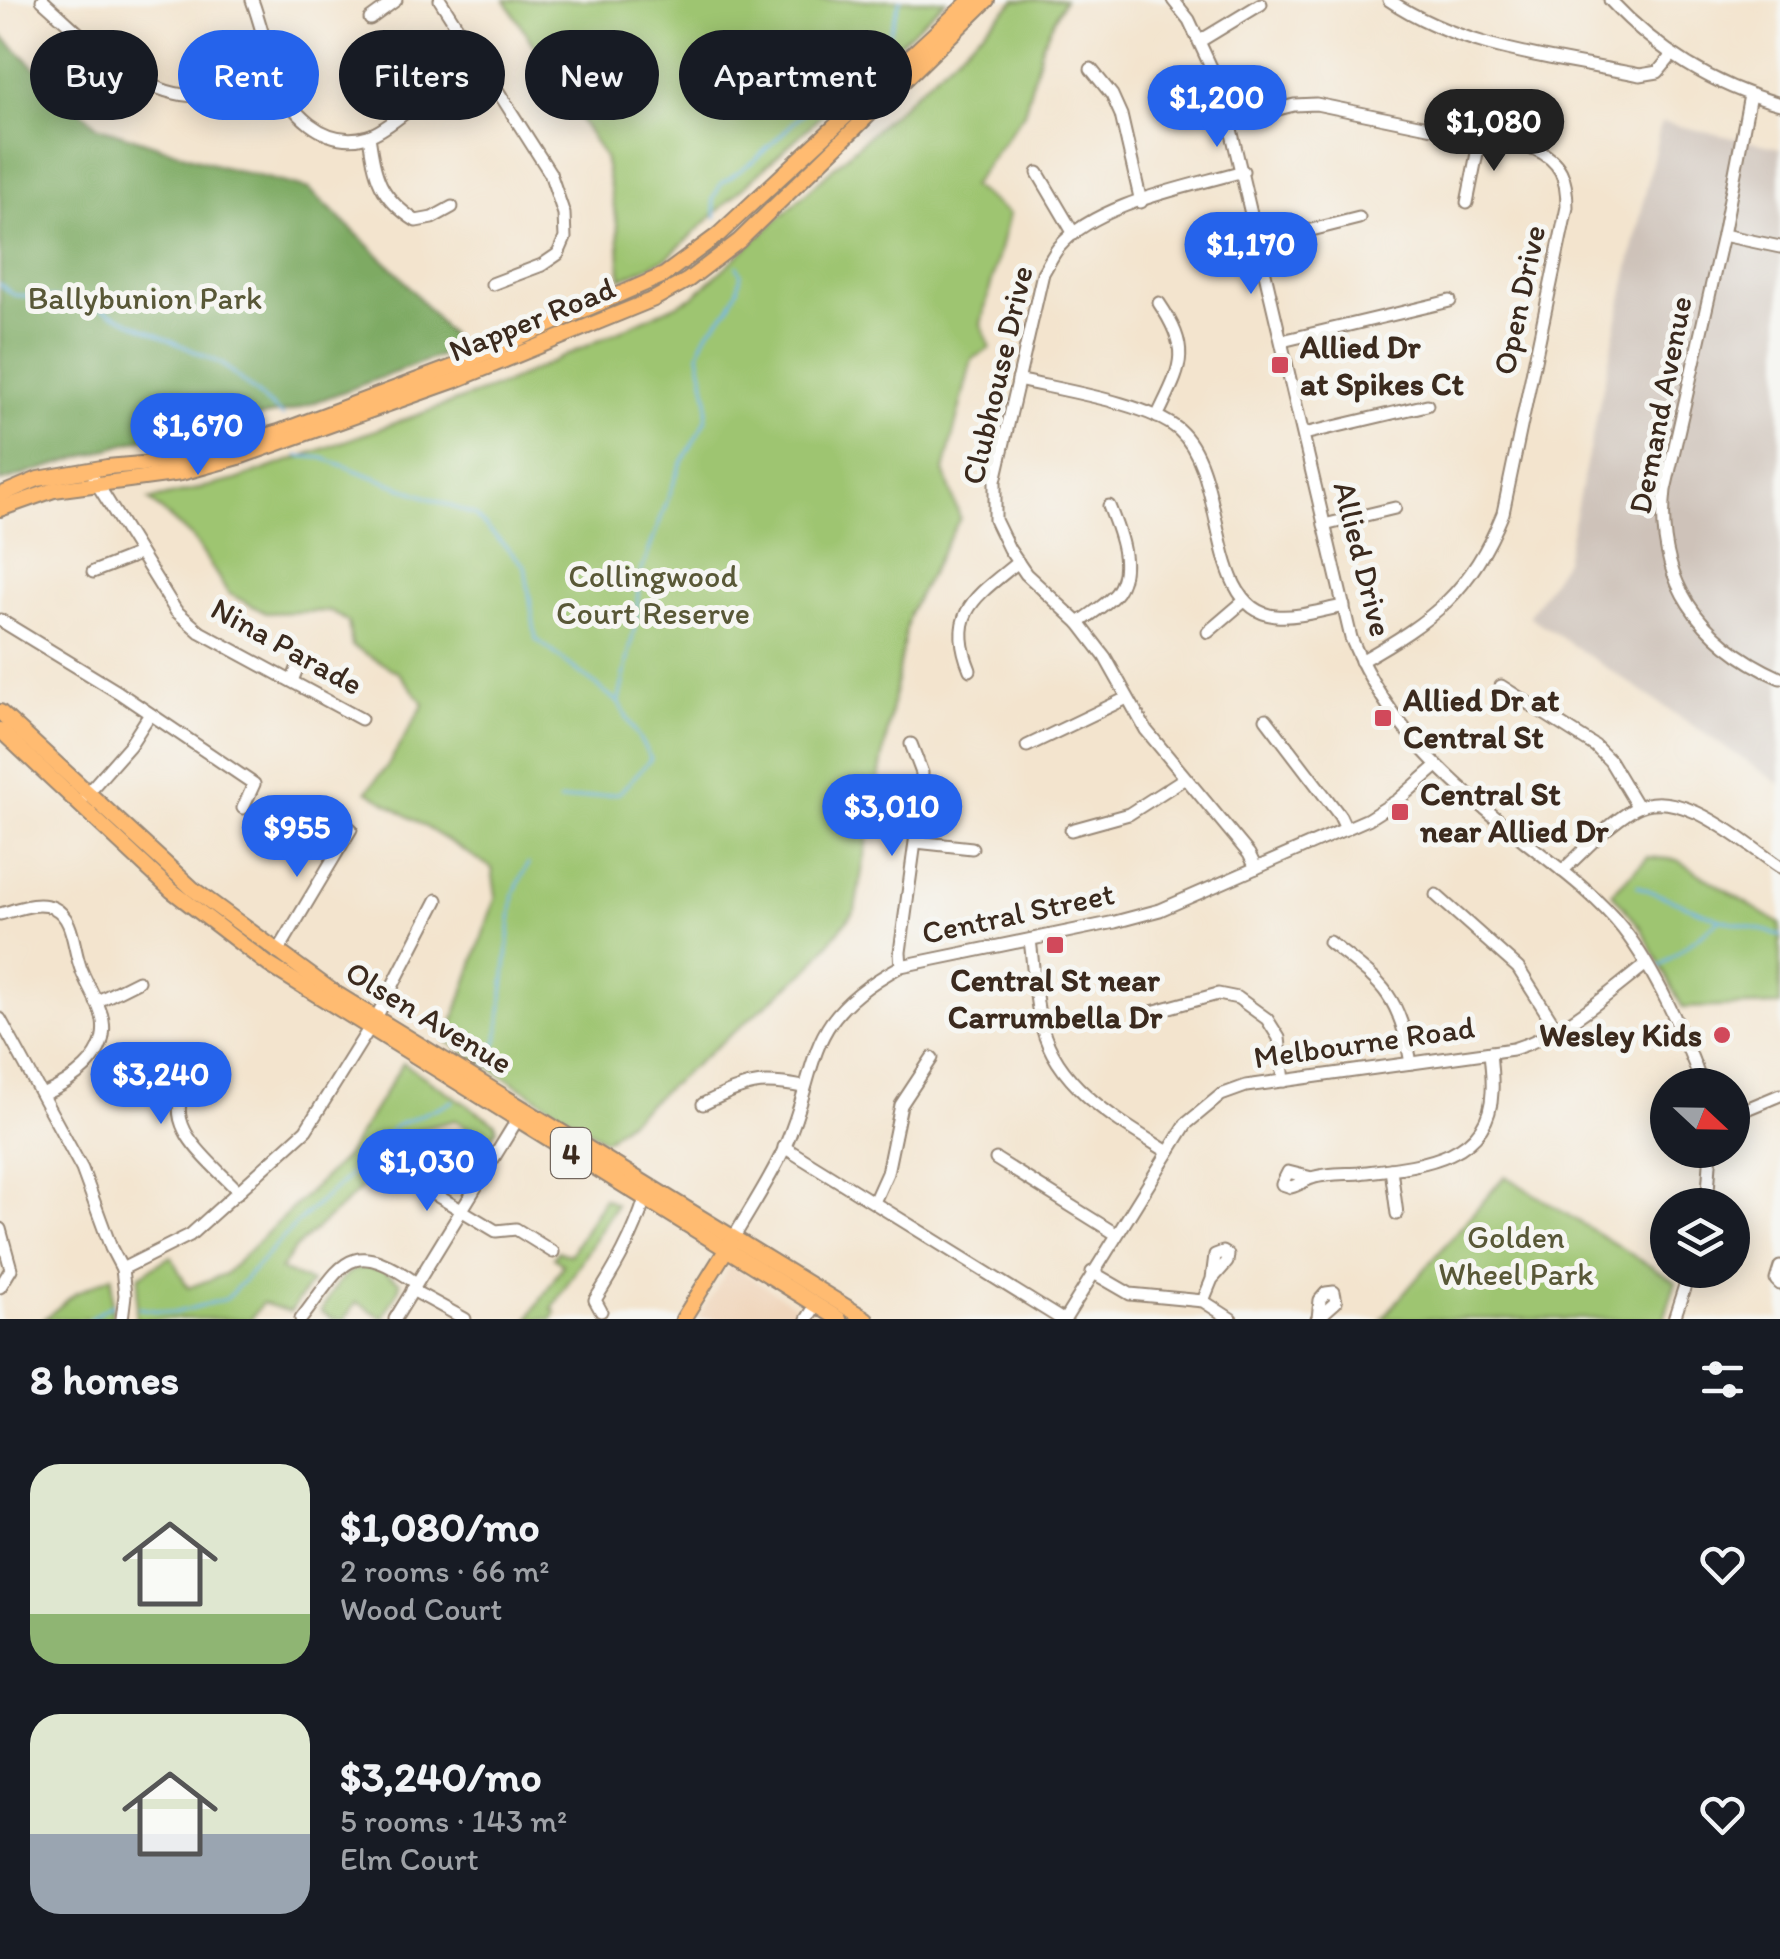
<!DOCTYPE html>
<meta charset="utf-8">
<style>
body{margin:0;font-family:Itim,sans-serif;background:#20242c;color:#f1f3f6;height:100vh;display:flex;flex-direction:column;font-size:38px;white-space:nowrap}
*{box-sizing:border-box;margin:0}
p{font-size:32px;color:#9ea1a6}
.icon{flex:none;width:55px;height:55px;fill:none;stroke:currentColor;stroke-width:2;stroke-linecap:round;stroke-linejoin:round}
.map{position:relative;height:1319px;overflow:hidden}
.sheet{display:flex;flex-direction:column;background:#171b24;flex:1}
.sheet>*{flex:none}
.top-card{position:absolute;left:30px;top:30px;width:1000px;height:90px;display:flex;gap:20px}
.needle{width:65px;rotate:112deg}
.buttons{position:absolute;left:1650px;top:1068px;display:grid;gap:20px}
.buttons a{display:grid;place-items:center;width:100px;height:100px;border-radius:50%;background:#171b24;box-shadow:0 5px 25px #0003;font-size:50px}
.price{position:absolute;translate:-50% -85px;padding:0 22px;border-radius:35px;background:#2563eb;color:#fff;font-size:32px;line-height:65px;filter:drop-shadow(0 2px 5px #0008)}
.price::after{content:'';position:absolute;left:50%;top:60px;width:30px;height:22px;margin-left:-15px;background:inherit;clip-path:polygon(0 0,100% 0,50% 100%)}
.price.selected{background:#222;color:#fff}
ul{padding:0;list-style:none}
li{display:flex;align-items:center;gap:30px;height:250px;padding:0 30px}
li span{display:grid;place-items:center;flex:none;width:280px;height:200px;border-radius:30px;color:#555}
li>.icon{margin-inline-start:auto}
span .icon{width:120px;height:120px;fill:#fffc;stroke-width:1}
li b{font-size:42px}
h2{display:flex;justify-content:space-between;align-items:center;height:120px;padding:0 30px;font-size:42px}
.pill{padding:0 35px;border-radius:45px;background:#171b24;box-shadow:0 5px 25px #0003;font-size:35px;line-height:90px}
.pill.selected{background:#2563eb;color:#fff}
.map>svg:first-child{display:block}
.built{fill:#f0d6bc}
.industrial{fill:#cec2b9}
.green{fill:#9ec571;stroke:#6c7848;stroke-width:2.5}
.forest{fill:#7eaa63;stroke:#5c6a40;stroke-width:2.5}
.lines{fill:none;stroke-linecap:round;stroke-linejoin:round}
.stream{stroke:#72b6e8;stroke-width:2.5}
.minor-casing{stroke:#978776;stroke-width:15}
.major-casing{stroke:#978776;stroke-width:18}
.minor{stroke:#fff;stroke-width:11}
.major{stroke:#ffbb71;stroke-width:14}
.poi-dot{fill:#d1495b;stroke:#f6f6f2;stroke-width:4}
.labels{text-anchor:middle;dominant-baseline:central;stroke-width:10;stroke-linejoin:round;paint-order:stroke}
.shield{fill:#f6f6f2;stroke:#73675e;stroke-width:2.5}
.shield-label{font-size:30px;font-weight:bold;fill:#3b2a1e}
.park-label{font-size:32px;fill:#595837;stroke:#f6f6f2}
.street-label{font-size:32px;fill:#3b2a1e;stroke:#f6f6f2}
.poi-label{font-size:32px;font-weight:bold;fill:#3b2a1e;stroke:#f6f6f2;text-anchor:start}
</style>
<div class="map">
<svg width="1780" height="1319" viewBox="0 0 1780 1319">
<rect width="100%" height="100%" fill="#f6f6f2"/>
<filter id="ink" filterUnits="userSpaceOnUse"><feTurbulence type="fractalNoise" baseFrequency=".01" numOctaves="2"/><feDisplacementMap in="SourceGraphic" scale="20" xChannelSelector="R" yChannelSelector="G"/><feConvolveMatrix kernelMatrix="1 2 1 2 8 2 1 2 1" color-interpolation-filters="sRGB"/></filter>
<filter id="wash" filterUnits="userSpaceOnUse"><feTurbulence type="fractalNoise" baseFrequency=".0048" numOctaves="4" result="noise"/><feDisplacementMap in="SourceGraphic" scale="40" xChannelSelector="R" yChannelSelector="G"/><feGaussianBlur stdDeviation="2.25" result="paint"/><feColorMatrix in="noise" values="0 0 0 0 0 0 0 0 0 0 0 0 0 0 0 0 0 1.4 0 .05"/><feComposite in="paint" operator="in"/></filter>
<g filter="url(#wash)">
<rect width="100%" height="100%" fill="#f3e4ce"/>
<path class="built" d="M731 1265 796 1306 795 1319H698Z"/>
<path class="industrial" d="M1661 122 1780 148V784L1529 616 1565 560Z"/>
<g class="green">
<path d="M505 0H946L667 258 621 279 618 229 604 157Z"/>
<path d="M1016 0H1064L1043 42 1024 113 971 186 1009 214 981 324 990 348 972 359 944 471 960 518 909 613 855 910 809 969 605 1140 447 1041 496 896 492 868 367 791 388 765 424 704 399 673 352 646 348 622 331 611 266 613 228 593 193 538 149 500 236 480 504 384 693 297Z"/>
<path d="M1648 857 1677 860 1780 924V1005L1683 1008 1641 928 1612 893Z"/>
<path d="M403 1063 495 1123 497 1129 489 1141 455 1120 420 1129 396 1143 360 1190 294 1249 280 1270 311 1282 290 1312 262 1303 251 1319H135L139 1276 171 1256 188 1288 225 1274 345 1157Z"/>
<path d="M1505 1176 1676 1282 1664 1319H1382Z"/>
<path d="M604 1198 616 1205 552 1309 556 1312 552 1319H528L563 1265 554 1257 558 1251 570 1255Z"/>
<path d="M363 1267 380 1269 400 1282 399 1288 383 1318 356 1302 345 1319H334L321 1312C332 1292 340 1272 363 1267Z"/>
<path d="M112 1276V1319H44L76 1293Z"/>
</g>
<path class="forest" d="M0 34 97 126 219 166 309 189 397 272 461 348 291 411 152 436 0 482Z"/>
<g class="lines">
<g class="stream">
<path d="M716 218 713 199 721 184 755 160 855 63 888 38 900 0"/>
<path d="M0 284 14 295 85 301 222 364 283 416"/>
<path d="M298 456 323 458 474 515 525 566 536 639 618 702 651 759 619 793 559 801"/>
<path d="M619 700 636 621 639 578 680 466 706 420 708 399 699 354 702 343 707 333 728 309 738 289 741 274 737 266"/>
<path d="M1637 886 1720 919"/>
<path d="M1659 967 1721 919 1780 935"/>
<path d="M486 1065 498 1040 514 893 528 864"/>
<path d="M138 1308 174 1313 226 1299 299 1221 351 1174 395 1126 453 1101"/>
<path d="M89 1319 113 1304"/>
</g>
</g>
</g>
<g filter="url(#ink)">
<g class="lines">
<defs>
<g id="minor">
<path d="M42 0C88 40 147 108 215 94 235 90 255 81 275 75"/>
<path d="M252 0C261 24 266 50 275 74 288 112 324 149 368 136 392 129 450 74 473 55"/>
<path d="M440 0 550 173 564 214 565 238 558 254 542 265 492 284"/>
<path d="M1173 0 1189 20 1222 91 1351 638C1389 729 1451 783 1527 843 1560 869 1596 895 1623 929 1655 970 1685 1036 1702 1085"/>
<path d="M1389 0C1463 50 1555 58 1640 75L1658 72 1672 55"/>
<path d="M1610 0C1658 51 1712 85 1780 104"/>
<path d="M370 19 396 0"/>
<path d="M1200 41 1261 4"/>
<path d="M1091 69 1112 95 1121 115 1141 202"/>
<path d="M1750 95 1723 235 1665 490C1655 579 1699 642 1780 678"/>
<path d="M1231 121 1294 105 1316 104 1535 149C1561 161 1567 178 1567 207L1503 513C1471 592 1433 620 1361 661"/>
<path d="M369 136C375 177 379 197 416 221L432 218 452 207"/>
<path d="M1243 171C1189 187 1096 203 1059 247 1053 254 1048 265 1043 273L995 481V520L1009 549 1026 574 1079 623 1105 657 1146 730 1249 854 1256 868"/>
<path d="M1038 173 1074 234"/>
<path d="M1467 203 1480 138"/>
<path d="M1723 235 1780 247"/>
<path d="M1260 243 1359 218"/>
<path d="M1282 341 1450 301"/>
<path d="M1018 380C1060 390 1148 403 1179 430 1229 474 1205 610 1276 616 1298 618 1322 610 1344 606"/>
<path d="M1157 417C1180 368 1193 353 1159 303"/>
<path d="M1304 434 1427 405"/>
<path d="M94 479 176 611 200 632 361 719"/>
<path d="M1324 525 1395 508"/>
<path d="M93 572 139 554"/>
<path d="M0 620 118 692 254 784 243 808"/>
<path d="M1079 623C1090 614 1108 604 1117 592 1134 567 1119 531 1109 506"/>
<path d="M1208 632 1243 602"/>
<path d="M970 670C946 612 977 596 1018 562"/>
<path d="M292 681 301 659"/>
<path d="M1501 686 1595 746 1610 761 1637 806"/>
<path d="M1266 719 1340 816 1346 829"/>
<path d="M1027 746 1127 698"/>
<path d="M84 797 130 745 150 714"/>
<path d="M1071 830 1129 814 1185 778"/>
<path d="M916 842 972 848"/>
<path d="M1562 871C1585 850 1607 825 1634 809 1678 783 1744 843 1780 867"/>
<path d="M1436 895 1518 968 1558 1031"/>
<path d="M0 914C16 910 37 900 54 908 73 917 73 945 79 963 84 983 100 1001 103 1021 109 1058 70 1083 42 1095"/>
<path d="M1030 940C1034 968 1034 999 1042 1027 1058 1088 1119 1121 1168 1152"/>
<path d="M1329 942C1384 985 1398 992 1411 1063"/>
<path d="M277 953 351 829"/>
<path d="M901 966 900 952 921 798 922 773 911 744"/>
<path d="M96 1002 138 981"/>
<path d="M1148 1013 1218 994 1238 998 1267 1019 1279 1038 1284 1081"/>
<path d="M0 1019 82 1169 111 1248 122 1269 125 1295 122 1319"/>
<path d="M217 1058C206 1068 189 1080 183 1093 165 1131 216 1166 239 1192"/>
<path d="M703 1104C746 1084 756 1078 803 1087"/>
<path d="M1732 1115 1780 1095"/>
<path d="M784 1147 1061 1319"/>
<path d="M996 1159 1116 1234"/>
<path d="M1391 1169 1397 1214"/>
<path d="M1312 1178 1288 1172 1282 1184 1291 1187C1299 1185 1305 1180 1312 1178 1326 1173 1345 1174 1359 1173 1413 1166 1490 1162 1492 1092 1493 1079 1491 1065 1490 1052"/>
<path d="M429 1184 436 1195 496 1231 516 1229 553 1252"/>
<path d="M874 1202 887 1173 901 1105 932 1058"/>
<path d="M1707 1205 1711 1150"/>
<path d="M0 1229 11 1269 0 1287"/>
<path d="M734 1237C751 1208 770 1179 784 1149 823 1059 800 1021 901 966L1115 922 1160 910 1368 819 1398 800 1437 766"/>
<path d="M1780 1267 1776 1280 1780 1284"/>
<path d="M122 1269 190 1235 306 1130 377 1016 437 900"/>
<path d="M1092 1272 1130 1294 1203 1301 1231 1319"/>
<path d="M412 1290 465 1319"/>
<path d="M1203 1301 1212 1279 1227 1262 1228 1255 1223 1252 1215 1255 1212 1279"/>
<path d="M601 1311 595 1300C616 1267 633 1237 645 1199"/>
<path d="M301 1319C342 1266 348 1234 416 1283"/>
<path d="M395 1319 517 1120"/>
<path d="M807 1319 816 1305"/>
<path d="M1065 1319 1186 1124 1221 1095 1246 1086 1513 1049C1565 1033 1603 998 1645 965"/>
<path d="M1317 1319 1336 1302 1334 1292 1326 1293 1320 1300 1318 1318"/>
<path d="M1674 1319 1690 1270"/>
</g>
<g id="major">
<path d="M0 495 38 479 107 467 175 461 279 432 458 365 664 275 718 235 971 0"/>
<path d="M0 509 54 490 181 473 239 457 456 380 654 299 688 280 739 241 987 0"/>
<path d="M0 712 193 889 332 991 866 1319"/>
<path d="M0 730 171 890 269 965 839 1319"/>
<path d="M683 1319 731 1242"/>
</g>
</defs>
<use href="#minor" class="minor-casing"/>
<use href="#major" class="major-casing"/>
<use href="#minor" class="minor"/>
<use href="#major" class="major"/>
</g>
</g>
<g class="poi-dot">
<rect x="1270" y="355" width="20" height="20" rx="5"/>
<rect x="1373" y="708" width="20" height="20" rx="5"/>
<rect x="1390" y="802" width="20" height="20" rx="5"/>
<rect x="1045" y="935" width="20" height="20" rx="5"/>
<circle cx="1722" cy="1035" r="10"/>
</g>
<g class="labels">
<rect class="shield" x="551" y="1128" width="40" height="50" rx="8"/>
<g class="shield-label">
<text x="571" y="1153">4</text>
</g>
<g class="park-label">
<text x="145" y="298">Ballybunion Park</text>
<text x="653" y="576">Collingwood<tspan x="653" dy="37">Court Reserve</tspan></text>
<text x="1516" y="1237">Golden<tspan x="1516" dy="37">Wheel Park</tspan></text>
</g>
<g class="street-label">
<text transform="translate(1519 300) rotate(-78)">Open Drive</text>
<text transform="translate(532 319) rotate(-22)">Napper Road</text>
<text transform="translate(997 375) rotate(-77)">Clubhouse Drive</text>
<text transform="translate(1660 405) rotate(-79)">Demand Avenue</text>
<text transform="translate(1363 559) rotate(76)">Allied Drive</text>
<text transform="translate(287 646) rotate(29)">Nina Parade</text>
<text transform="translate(1018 913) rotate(-12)">Central Street</text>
<text transform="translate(429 1017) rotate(31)">Olsen Avenue</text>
<text transform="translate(1364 1042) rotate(-8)">Melbourne Road</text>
</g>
<g class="poi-label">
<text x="1300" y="347">Allied Dr<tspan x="1300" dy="37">at Spikes Ct</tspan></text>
<text x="1403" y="700">Allied Dr at<tspan x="1403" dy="37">Central St</tspan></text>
<text x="1420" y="794">Central St<tspan x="1420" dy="37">near Allied Dr</tspan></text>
<text x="1055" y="980" text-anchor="middle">Central St near<tspan x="1055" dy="37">Carrumbella Dr</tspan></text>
<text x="1702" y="1035" text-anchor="end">Wesley Kids</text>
</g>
</g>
</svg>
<div class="buttons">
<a><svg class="needle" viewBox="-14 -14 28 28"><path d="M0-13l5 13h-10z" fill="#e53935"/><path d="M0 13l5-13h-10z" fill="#9ea1a6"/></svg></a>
<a><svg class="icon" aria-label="layers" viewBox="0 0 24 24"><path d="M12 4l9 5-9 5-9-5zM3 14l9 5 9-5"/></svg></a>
</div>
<b class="price" style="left:1217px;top:150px">$1,200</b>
<b class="price selected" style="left:1494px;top:174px">$1,080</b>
<b class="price" style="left:1251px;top:297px">$1,170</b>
<b class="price" style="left:198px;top:478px">$1,670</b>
<b class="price" style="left:892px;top:859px">$3,010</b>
<b class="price" style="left:297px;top:880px">$955</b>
<b class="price" style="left:161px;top:1127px">$3,240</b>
<b class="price" style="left:427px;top:1214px">$1,030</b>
<div class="top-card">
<a class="pill">Buy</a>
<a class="pill selected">Rent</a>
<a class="pill">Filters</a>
<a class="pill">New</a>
<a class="pill">Apartment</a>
</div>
</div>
<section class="sheet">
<h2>8 homes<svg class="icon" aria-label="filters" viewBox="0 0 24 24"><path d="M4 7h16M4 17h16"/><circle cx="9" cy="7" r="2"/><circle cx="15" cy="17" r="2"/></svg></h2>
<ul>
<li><span style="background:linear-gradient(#dfe7d0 75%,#8fb573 0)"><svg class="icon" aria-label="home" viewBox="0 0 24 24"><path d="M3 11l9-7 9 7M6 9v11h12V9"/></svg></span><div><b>$1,080/mo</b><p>2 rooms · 66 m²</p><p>Wood Court</p></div><svg class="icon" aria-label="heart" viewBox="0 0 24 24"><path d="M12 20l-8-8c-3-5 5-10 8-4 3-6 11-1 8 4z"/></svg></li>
<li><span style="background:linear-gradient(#dfe7d0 60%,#9aa5b1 0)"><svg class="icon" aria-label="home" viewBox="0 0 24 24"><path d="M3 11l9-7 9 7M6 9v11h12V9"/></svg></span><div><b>$3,240/mo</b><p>5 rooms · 143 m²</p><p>Elm Court</p></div><svg class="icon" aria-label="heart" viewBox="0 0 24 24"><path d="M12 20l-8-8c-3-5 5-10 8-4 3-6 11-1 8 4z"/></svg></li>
</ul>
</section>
